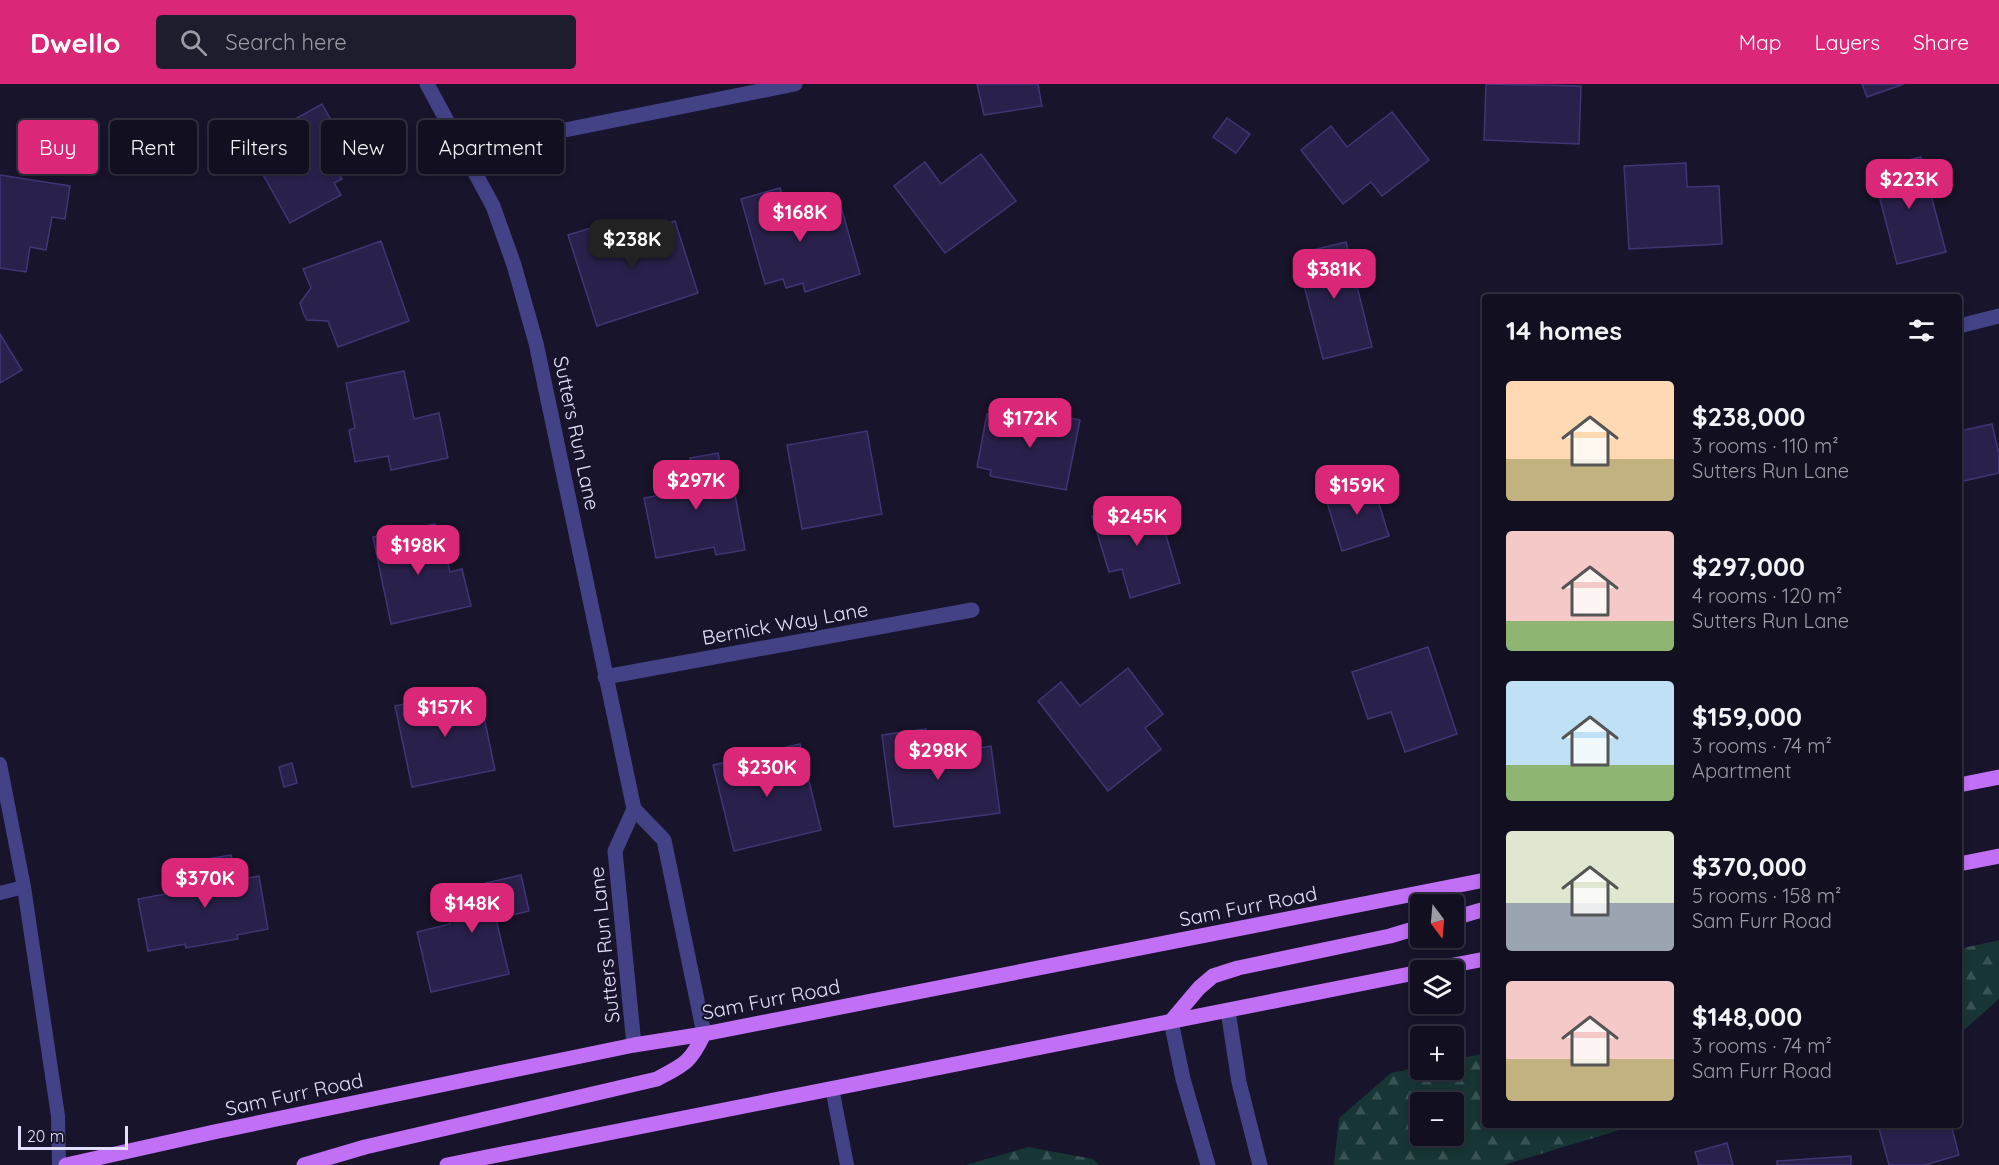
<!DOCTYPE html>
<meta charset="utf-8">
<style>
body{margin:0;font-family:Quicksand,sans-serif;background:#1e1d2d;color:#f1f3f6;height:100vh;display:flex;flex-direction:column;font-size:22px;white-space:nowrap}
*{box-sizing:border-box;margin:0}
p{font-size:20px;color:#9c9ca5}
.icon{flex:none;width:33px;height:33px;fill:none;stroke:currentColor;stroke-width:2;stroke-linecap:round;stroke-linejoin:round}
.map{position:relative;flex:1;overflow:hidden}
.sheet{position:absolute;left:1482px;top:210px;width:480px;height:834px;display:flex;flex-direction:column;background:#110f20;border-radius:6px;box-shadow:0 3px 9px #0003,0 0 0 2px #302f3e}
.sheet>*{flex:none}
.banner{position:absolute;left:18px;top:36px;width:570px;height:54px;display:flex;gap:12px}
.needle{width:39px;rotate:164deg}
.buttons{position:absolute;left:1410px;top:810px;display:grid;gap:12px}
.buttons a{display:grid;place-items:center;width:54px;height:54px;border-radius:6px;background:#110f20;box-shadow:0 3px 9px #0003,0 0 0 2px #302f3e;font-size:30px}
.scale{position:absolute;left:18px;bottom:15px;width:110px;box-sizing:border-box;padding-left:6px;border:3px solid #e3e0fd;border-top:0;font-size:16px;line-height:21px;white-space:nowrap;color:#e3e0fd;-webkit-text-stroke:4px #17142b;paint-order:stroke}
.price{position:absolute;translate:-50% -51px;padding:0 14px;border-radius:12px;background:#db2777;color:#fff;font-size:20px;line-height:39px;filter:drop-shadow(0 2px 3px #0008)}
.price::after{content:'';position:absolute;left:50%;top:36px;width:18px;height:14px;margin-left:-9px;background:inherit;clip-path:polygon(0 0,100% 0,50% 100%)}
.price.selected{background:#222;color:#fff}
ul{padding:0;list-style:none}
li{display:flex;align-items:center;gap:18px;height:150px;padding:0 24px}
li span{display:grid;place-items:center;flex:none;width:168px;height:120px;border-radius:6px;color:#555}
li>.icon{margin-inline-start:auto}
span .icon{width:72px;height:72px;fill:#fffc;stroke-width:1}
li b{font-size:26px}
h2{display:flex;justify-content:space-between;align-items:center;height:72px;padding:0 24px;font-size:26px}
.tag{padding:0 21px;border-radius:6px;background:#110f20;box-shadow:0 3px 9px #0003,0 0 0 2px #302f3e;font-size:21px;line-height:54px}
.tag.selected{background:#db2777;color:#fff}
header{display:flex;align-items:center;gap:36px;box-sizing:border-box;height:84px;padding:0 30px;background:#db2777;color:#fff}
header strong{font-size:28px}
nav{display:flex;gap:33px;margin-inline-start:auto;font-size:21px}
.search{width:420px;height:54px;background:#1e1d2d;display:flex;align-items:center;gap:15px;box-sizing:border-box;padding:0 21px;border-radius:6px;color:#9c9ca5;font-size:22px}
.map>svg:first-child{display:block}
.forest{fill:url(#forest-firs);fill-rule:evenodd}
.building{fill:#29214b;stroke:#413575;stroke-width:1.5}
.lines{fill:none;stroke-linecap:round;stroke-linejoin:round}
.lane{stroke:#444287;stroke-width:14}
.street{stroke:#444287;stroke-width:15}
.primary{stroke:#c16ff5;stroke-width:15}
.labels{text-anchor:middle;dominant-baseline:central;stroke-width:4.5;stroke-linejoin:round;paint-order:stroke}
.street-label{font-size:20px;fill:#e3e0fd;stroke:#17142b}
</style>
<header>
<strong>Dwello</strong>
<div class="search"><svg class="icon" aria-label="search" viewBox="0 0 24 24"><circle cx="10" cy="10" r="6"/><path d="M15 15l6 6"/></svg>Search here</div>
<nav><a>Map</a><a>Layers</a><a>Share</a></nav>
</header>
<div class="map">
<svg width="1999" height="1081" viewBox="0 0 1999 1081">
<defs>
<pattern id="forest-firs" width="22" height="20" patternUnits="userSpaceOnUse" patternTransform="scale(1.5)"><rect width="22" height="20" fill="#173534"/><path d="M5 1l3.5 6h-7zM16 11l3.5 6h-7z" fill="#395252"/></pattern>
</defs>
<rect width="100%" height="100%" fill="#17142b"/>
<g class="forest">
<path d="M1999 856V915L1964 946 1959 947V865Z"/>
<path d="M1485 969V1041H1636L1504 1081H1334L1339 1034 1391 989 1420 983V986H1454V976ZM1420 1018H1454V1052H1420Z"/>
<path d="M1028 1063 1093 1075 1099 1081H966Z"/>
</g>
<g class="building">
<path d="M977 0H1038L1042 22 984 31Z"/>
<path d="M1486 0 1581 2 1579 60 1484 56Z"/>
<path d="M1862 0H1904L1867 13Z"/>
<path d="M322 20 339 50 322 60 342 95 334 99 341 111 290 139 247 62Z"/>
<path d="M1392 28 1429 76 1382 112 1371 98 1343 120 1301 66 1331 42 1347 63Z"/>
<path d="M1227 34 1250 50 1236 69 1213 53Z"/>
<path d="M981 70 1016 117 945 169 894 102 925 78 941 100Z"/>
<path d="M1921 73 1946 168 1897 180 1872 85Z"/>
<path d="M1686 79 1687 103 1719 102 1722 160 1629 165 1624 82Z"/>
<path d="M0 91 70 102 65 135 52 133 46 166 30 163 26 188 0 184Z"/>
<path d="M780 104 789 134 840 119 860 190 805 208 803 199 786 204 783 195 765 200 741 115Z"/>
<path d="M675 137 698 209 597 242 568 151 607 139 613 157Z"/>
<path d="M381 157 409 237 338 263 328 237 307 236 304 231 300 219 311 204 303 185Z"/>
<path d="M1346 158 1372 263 1323 275 1296 170Z"/>
<path d="M0 250 22 286 0 299Z"/>
<path d="M404 287 414 335 439 329 448 374 391 386 388 372 355 378 349 346 355 344 346 299Z"/>
<path d="M1035 328 1080 336 1066 406 990 392 991 386 977 383 987 330 1029 338Z"/>
<path d="M1992 340 1999 370V389L1959 398V347Z"/>
<path d="M867 347 882 430 802 445 787 361Z"/>
<path d="M718 369 722 390 731 388 745 466 716 471 714 463 656 474 644 414 666 410 663 392 692 387 690 374Z"/>
<path d="M1372 397 1389 452 1342 467 1325 412Z"/>
<path d="M1155 414 1180 499 1130 514 1122 485 1109 488 1092 432Z"/>
<path d="M435 440 440 465 429 468 430 475 446 472 450 488 462 485 471 522 391 540 373 453Z"/>
<path d="M1428 563 1457 650 1405 668 1391 628 1368 635 1352 588Z"/>
<path d="M1128 584 1163 630 1145 644 1161 665 1108 707 1038 617 1061 598 1080 622Z"/>
<path d="M478 604 495 686 412 703 395 622Z"/>
<path d="M926 645 930 671 991 662 1000 729 894 743 882 651Z"/>
<path d="M800 660 821 746 734 767 713 681Z"/>
<path d="M292 679 297 699 284 703 279 683Z"/>
<path d="M231 771 236 796 259 792 268 845 237 851 238 855 186 864 185 860 148 867 138 815 197 804 193 777Z"/>
<path d="M521 791 529 827 496 835 509 890 431 908 417 848 450 840 443 809Z"/>
<path d="M1878 1041H1951L1959 1071 1925 1081H1889Z"/>
<path d="M1727 1059 1733 1081H1699L1695 1068Z"/>
<path d="M1851 1072V1081H1777V1077Z"/>
</g>
<g class="lines">
<g class="lane">
<path d="M0 680 24 803 58 1032 59 1081"/>
<path d="M0 809 24 803"/>
<path d="M832 1004 847 1081"/>
</g>
<g class="street">
<path d="M427 0 493 122 514 181 536 259 634 725 664 756 704 950"/>
<path d="M466 71 515 56 795 0"/>
<path d="M1959 242 1999 232"/>
<path d="M605 593 972 526"/>
<path d="M634 725 615 767 634 961"/>
<path d="M1228 927 1239 998 1260 1081"/>
<path d="M1171 937 1183 995 1208 1081"/>
</g>
<g class="primary">
<path d="M1959 701 1999 693"/>
<path d="M1959 780 1999 772"/>
<path d="M1454 834 1485 825"/>
<path d="M1428 886 1485 875"/>
<path d="M1171 937 1199 904 1213 892 1238 884 1390 852 1420 843"/>
<path d="M66 1081 214 1048 634 961 704 950 1485 796"/>
<path d="M304 1081 365 1063 657 995C685 980 690 979 704 950"/>
<path d="M447 1081 1420 888"/>
</g>
</g>
<g class="labels">
<g class="street-label">
<text transform="translate(577 349) rotate(78)">Sutters Run Lane</text>
<text transform="translate(785 539) rotate(-10)">Bernick Way Lane</text>
<text transform="translate(1248 822) rotate(-11)">Sam Furr Road</text>
<text transform="translate(604 861) rotate(-96)">Sutters Run Lane</text>
<text transform="translate(771 915) rotate(-11)">Sam Furr Road</text>
<text transform="translate(294 1010) rotate(-12)">Sam Furr Road</text>
</g>
</g>
</svg>
<div class="buttons">
<a><svg class="needle" viewBox="-14 -14 28 28"><path d="M0-13l5 13h-10z" fill="#e53935"/><path d="M0 13l5-13h-10z" fill="#9c9ca5"/></svg></a>
<a><svg class="icon" aria-label="layers" viewBox="0 0 24 24"><path d="M12 4l9 5-9 5-9-5zM3 14l9 5 9-5"/></svg></a>
<a>+</a>
<a>−</a>
</div>
<div class="scale">20 m</div>
<b class="price" style="left:1909px;top:126px">$223K</b>
<b class="price" style="left:800px;top:159px">$168K</b>
<b class="price selected" style="left:632px;top:186px">$238K</b>
<b class="price" style="left:1334px;top:216px">$381K</b>
<b class="price" style="left:1030px;top:365px">$172K</b>
<b class="price" style="left:696px;top:427px">$297K</b>
<b class="price" style="left:1357px;top:432px">$159K</b>
<b class="price" style="left:1137px;top:463px">$245K</b>
<b class="price" style="left:418px;top:492px">$198K</b>
<b class="price" style="left:445px;top:654px">$157K</b>
<b class="price" style="left:938px;top:697px">$298K</b>
<b class="price" style="left:767px;top:714px">$230K</b>
<b class="price" style="left:205px;top:825px">$370K</b>
<b class="price" style="left:472px;top:850px">$148K</b>
<div class="banner">
<a class="tag selected">Buy</a>
<a class="tag">Rent</a>
<a class="tag">Filters</a>
<a class="tag">New</a>
<a class="tag">Apartment</a>
</div>
<section class="sheet">
<h2>14 homes<svg class="icon" aria-label="filters" viewBox="0 0 24 24"><path d="M4 7h16M4 17h16"/><circle cx="9" cy="7" r="2"/><circle cx="15" cy="17" r="2"/></svg></h2>
<ul>
<li><span style="background:linear-gradient(#ffd9b3 65%,#c2b280 0)"><svg class="icon" aria-label="home" viewBox="0 0 24 24"><path d="M3 11l9-7 9 7M6 9v11h12V9"/></svg></span><div><b>$238,000</b><p>3 rooms · 110 m²</p><p>Sutters Run Lane</p></div></li>
<li><span style="background:linear-gradient(#f6c9c9 75%,#8fb573 0)"><svg class="icon" aria-label="home" viewBox="0 0 24 24"><path d="M3 11l9-7 9 7M6 9v11h12V9"/></svg></span><div><b>$297,000</b><p>4 rooms · 120 m²</p><p>Sutters Run Lane</p></div></li>
<li><span style="background:linear-gradient(#bfe0f5 70%,#8fb573 0)"><svg class="icon" aria-label="home" viewBox="0 0 24 24"><path d="M3 11l9-7 9 7M6 9v11h12V9"/></svg></span><div><b>$159,000</b><p>3 rooms · 74 m²</p><p>Apartment</p></div></li>
<li><span style="background:linear-gradient(#dfe7d0 60%,#9aa5b1 0)"><svg class="icon" aria-label="home" viewBox="0 0 24 24"><path d="M3 11l9-7 9 7M6 9v11h12V9"/></svg></span><div><b>$370,000</b><p>5 rooms · 158 m²</p><p>Sam Furr Road</p></div></li>
<li><span style="background:linear-gradient(#f6c9c9 65%,#c2b280 0)"><svg class="icon" aria-label="home" viewBox="0 0 24 24"><path d="M3 11l9-7 9 7M6 9v11h12V9"/></svg></span><div><b>$148,000</b><p>3 rooms · 74 m²</p><p>Sam Furr Road</p></div></li>
</ul>
</section>
</div>
